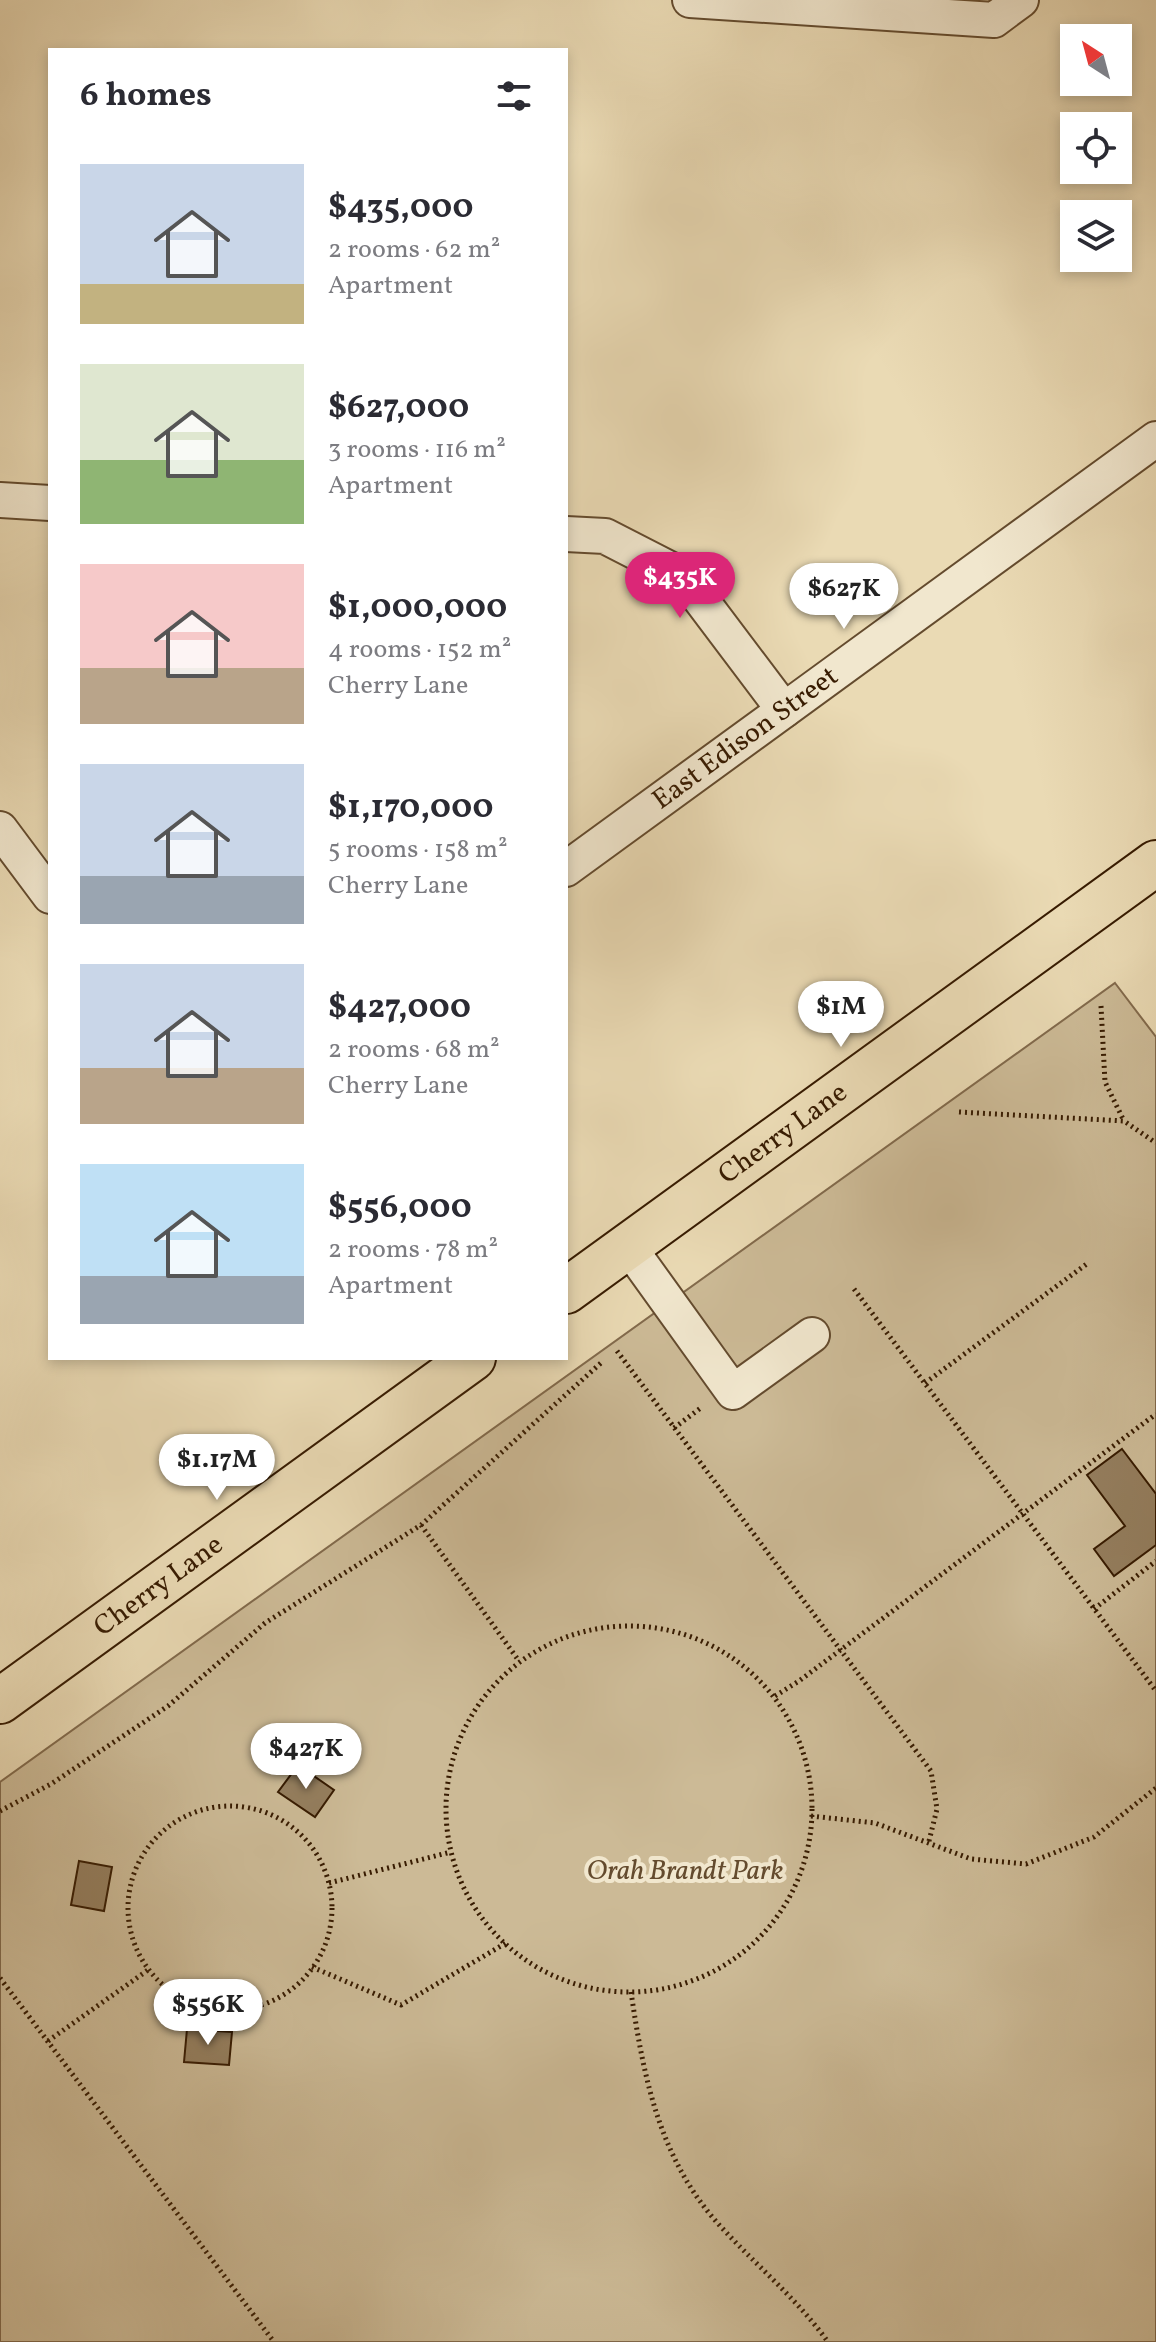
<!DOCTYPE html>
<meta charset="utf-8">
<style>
body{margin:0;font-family:Vollkorn,serif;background:#f7f7f7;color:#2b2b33;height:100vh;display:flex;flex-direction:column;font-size:30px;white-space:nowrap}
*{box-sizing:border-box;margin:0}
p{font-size:26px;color:#7c7c81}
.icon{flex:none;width:44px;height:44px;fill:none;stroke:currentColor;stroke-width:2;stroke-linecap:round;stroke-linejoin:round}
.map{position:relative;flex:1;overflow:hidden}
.panel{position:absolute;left:48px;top:48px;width:520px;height:1312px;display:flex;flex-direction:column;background:#fff;border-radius:0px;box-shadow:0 4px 12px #0003}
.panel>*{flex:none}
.needle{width:52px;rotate:324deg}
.fabs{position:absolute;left:1060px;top:24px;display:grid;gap:16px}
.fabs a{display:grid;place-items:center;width:72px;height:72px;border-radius:0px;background:#fff;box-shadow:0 4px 12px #0003;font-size:40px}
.price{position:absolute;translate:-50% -68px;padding:0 18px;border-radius:28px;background:#fff;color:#222;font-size:26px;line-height:52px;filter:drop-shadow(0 2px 4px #0008)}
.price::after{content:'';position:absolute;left:50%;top:48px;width:24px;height:18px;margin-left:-12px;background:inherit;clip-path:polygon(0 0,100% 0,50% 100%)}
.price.active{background:#db2777;color:#fff}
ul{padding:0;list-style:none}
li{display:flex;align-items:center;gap:24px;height:200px;padding:0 32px}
li span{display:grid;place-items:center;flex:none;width:224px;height:160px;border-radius:0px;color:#555}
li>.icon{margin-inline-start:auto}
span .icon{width:96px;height:96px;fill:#fffc;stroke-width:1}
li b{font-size:34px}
h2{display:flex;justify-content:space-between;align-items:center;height:96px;padding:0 32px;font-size:34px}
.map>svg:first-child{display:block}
.green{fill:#ccba96;stroke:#826a4c;stroke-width:2}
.building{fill:#947e5e;stroke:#371b01;stroke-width:2}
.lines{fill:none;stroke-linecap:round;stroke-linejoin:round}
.minor-casing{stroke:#644b2e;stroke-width:38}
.major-casing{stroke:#371b01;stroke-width:48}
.path{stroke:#371b01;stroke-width:5;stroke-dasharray:2 4;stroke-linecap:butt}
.minor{stroke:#f1e7ce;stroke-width:34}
.major{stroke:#eadab4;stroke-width:44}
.labels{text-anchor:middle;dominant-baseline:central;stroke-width:8;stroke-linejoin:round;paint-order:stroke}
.street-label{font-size:28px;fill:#371b01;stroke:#f1e7ce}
.park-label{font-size:28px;font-style:italic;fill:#644b2e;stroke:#f1e7ce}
</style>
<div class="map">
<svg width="1156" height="2342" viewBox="0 0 1156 2342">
<rect width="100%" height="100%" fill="#eadab4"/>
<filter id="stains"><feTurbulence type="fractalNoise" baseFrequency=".0025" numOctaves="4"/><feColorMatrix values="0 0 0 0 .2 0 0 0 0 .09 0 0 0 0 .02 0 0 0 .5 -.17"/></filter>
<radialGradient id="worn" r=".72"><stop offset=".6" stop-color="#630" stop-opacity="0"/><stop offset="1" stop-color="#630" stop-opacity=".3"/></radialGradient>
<path class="green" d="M1115 983 1156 1037V2342H0V1782Z"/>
<g class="building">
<path d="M1122 1449 1156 1494V1545L1114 1576 1094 1549 1125 1526 1087 1475Z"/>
<path d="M298 1765 334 1790 315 1817 278 1792Z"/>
<path d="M79 1861 112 1867 104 1911 71 1905Z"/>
<path d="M187 2029 232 2032 229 2065 184 2062Z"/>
</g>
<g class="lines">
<defs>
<g id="minor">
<path d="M690 0 994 20 1021 0"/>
<path d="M0 500 50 503"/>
<path d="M566 534 605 536 683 576 784 710"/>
<path d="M0 829 50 896"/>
<path id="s1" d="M566 869 1156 439"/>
<path d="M628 1246 733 1392 812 1335"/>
</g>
<g id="major">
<path id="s2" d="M566 1291 1156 863"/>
<path id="s3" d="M0 1701 473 1358"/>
</g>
</defs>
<use href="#minor" class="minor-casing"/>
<use href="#major" class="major-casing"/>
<g class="path">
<path d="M1101 1006 1105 1082 1124 1121"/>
<path d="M959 1112 1124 1121 1156 1143"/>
<path d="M854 1289 1156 1691"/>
<path d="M617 1351 931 1771 937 1809 928 1845"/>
<path d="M925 1383 1088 1263"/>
<path d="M674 1428 702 1407"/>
<path d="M421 1525 519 1661"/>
<path d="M1094 1609 1156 1561"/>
<circle cx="629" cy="1809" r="183"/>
<path d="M775 1696 799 1681 1156 1414"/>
<circle cx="230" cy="1908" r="102"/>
<path d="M0 1811 51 1784 168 1706 265 1623 421 1525 602 1362"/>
<path d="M811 1816 875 1823 971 1859 1026 1864 1094 1837 1156 1788"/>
<path d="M329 1883 451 1852"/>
<path d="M312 1967 401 2005 506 1943"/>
<path d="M0 1978 274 2342"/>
<path d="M631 1992C644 2080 660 2162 723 2229 758 2267 798 2300 828 2342"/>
<path d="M48 2041 148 1970"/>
</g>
<use href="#minor" class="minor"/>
<use href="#major" class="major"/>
</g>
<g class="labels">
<g class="street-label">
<text stroke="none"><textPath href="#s1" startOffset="222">East Edison Street</textPath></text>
<text stroke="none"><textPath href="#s2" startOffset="268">Cherry Lane</textPath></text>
<text stroke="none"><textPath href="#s3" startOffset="196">Cherry Lane</textPath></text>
</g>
<g class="park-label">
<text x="685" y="1871">Orah Brandt Park</text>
</g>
</g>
<rect width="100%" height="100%" filter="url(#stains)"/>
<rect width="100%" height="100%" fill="url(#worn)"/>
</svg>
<div class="fabs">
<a><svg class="needle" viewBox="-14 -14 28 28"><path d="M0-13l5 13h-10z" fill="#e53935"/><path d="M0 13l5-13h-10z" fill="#7c7c81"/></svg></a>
<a><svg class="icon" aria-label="locate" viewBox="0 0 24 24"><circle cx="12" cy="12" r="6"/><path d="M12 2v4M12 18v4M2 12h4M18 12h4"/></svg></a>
<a><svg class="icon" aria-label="layers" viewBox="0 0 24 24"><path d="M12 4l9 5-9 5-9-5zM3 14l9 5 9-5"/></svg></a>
</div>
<b class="price active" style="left:680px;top:620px">$435K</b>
<b class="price" style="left:844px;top:631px">$627K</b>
<b class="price" style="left:841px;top:1049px">$1M</b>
<b class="price" style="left:217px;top:1502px">$1.17M</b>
<b class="price" style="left:306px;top:1791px">$427K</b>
<b class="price" style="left:208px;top:2047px">$556K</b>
<section class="panel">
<h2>6 homes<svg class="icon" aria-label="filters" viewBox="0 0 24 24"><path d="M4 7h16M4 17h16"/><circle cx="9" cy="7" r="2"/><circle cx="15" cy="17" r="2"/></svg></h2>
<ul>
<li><span style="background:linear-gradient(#c9d6e8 75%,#c2b280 0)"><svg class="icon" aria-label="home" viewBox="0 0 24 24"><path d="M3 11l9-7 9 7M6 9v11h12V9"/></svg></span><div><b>$435,000</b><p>2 rooms · 62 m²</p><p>Apartment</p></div></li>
<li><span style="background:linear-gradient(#dfe7d0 60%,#8fb573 0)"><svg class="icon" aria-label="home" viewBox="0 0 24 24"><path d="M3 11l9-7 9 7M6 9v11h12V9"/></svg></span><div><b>$627,000</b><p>3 rooms · 116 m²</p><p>Apartment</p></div></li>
<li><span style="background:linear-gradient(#f6c9c9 65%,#b9a48a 0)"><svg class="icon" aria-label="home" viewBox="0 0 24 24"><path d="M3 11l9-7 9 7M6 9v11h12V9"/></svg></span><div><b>$1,000,000</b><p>4 rooms · 152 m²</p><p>Cherry Lane</p></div></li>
<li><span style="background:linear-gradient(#c9d6e8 70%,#9aa5b1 0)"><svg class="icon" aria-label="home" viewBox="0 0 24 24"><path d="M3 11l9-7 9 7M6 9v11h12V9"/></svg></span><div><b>$1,170,000</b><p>5 rooms · 158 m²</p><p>Cherry Lane</p></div></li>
<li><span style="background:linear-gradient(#c9d6e8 65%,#b9a48a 0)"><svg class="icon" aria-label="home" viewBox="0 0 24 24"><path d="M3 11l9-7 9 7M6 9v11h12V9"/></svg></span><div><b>$427,000</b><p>2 rooms · 68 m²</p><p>Cherry Lane</p></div></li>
<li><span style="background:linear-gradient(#bfe0f5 70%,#9aa5b1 0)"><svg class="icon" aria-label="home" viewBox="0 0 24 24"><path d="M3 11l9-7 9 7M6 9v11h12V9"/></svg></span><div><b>$556,000</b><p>2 rooms · 78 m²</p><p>Apartment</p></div></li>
</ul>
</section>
</div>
